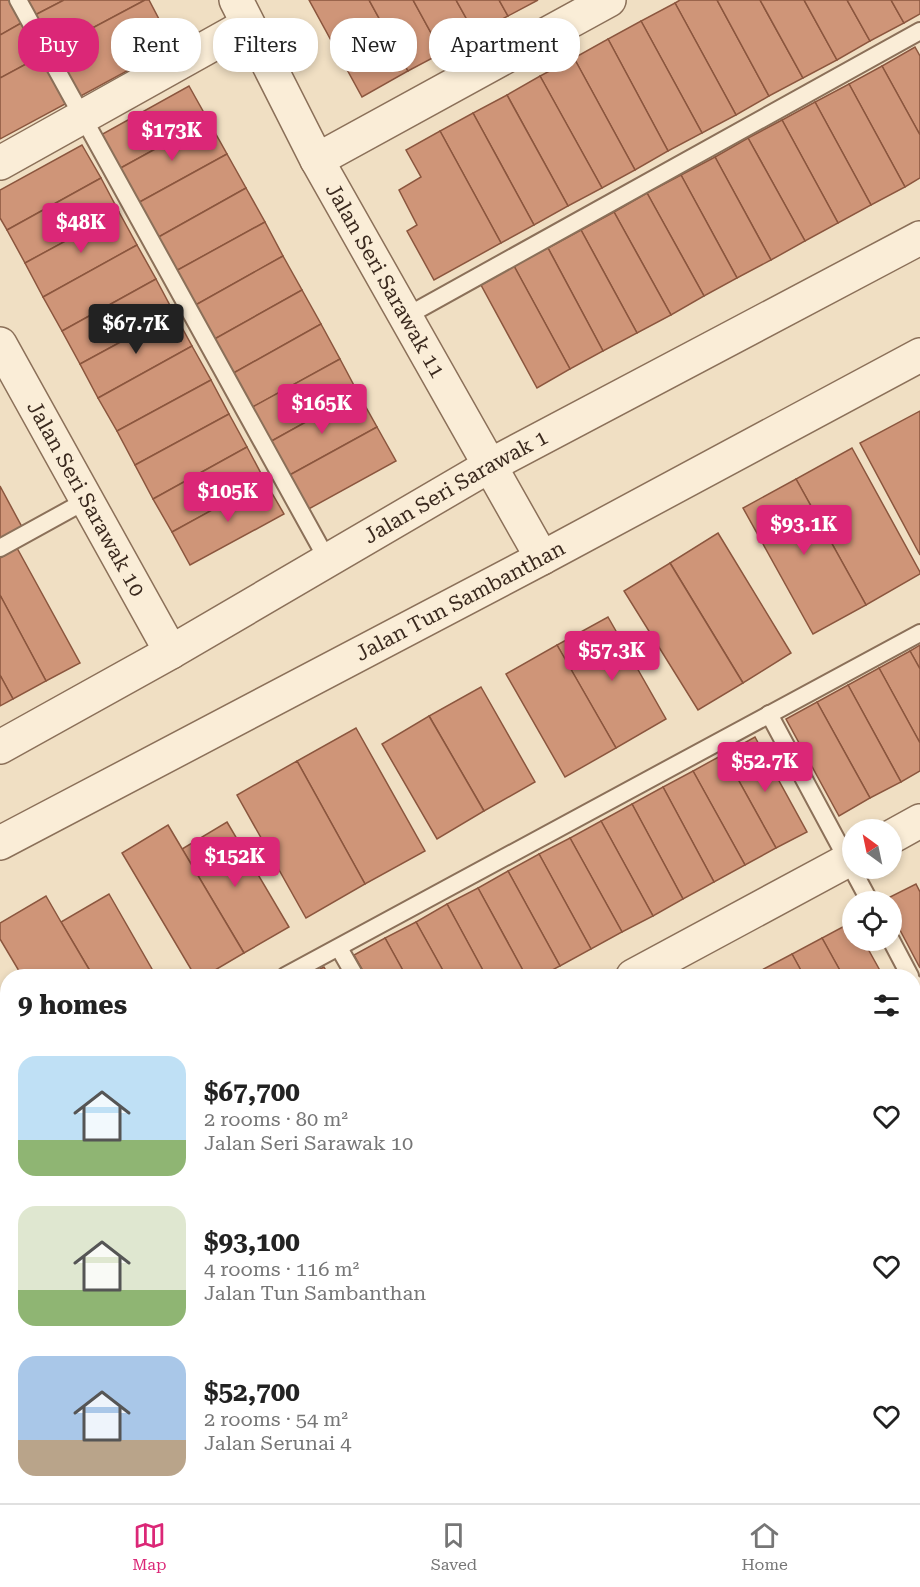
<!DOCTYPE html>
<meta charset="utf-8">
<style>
body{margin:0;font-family:"Roboto Serif",serif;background:#f6f6f6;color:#222;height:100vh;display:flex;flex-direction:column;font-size:22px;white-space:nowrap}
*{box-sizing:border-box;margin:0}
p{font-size:20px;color:#767676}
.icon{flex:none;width:33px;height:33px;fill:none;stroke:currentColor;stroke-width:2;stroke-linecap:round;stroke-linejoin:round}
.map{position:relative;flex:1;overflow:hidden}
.panel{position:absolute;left:0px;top:969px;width:921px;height:534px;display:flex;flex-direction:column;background:#fff;border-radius:24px 24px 0 0;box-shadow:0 3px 9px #0003}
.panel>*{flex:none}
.guide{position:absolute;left:18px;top:18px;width:600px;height:54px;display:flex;gap:12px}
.needle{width:39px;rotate:327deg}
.buttons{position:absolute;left:842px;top:819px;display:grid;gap:12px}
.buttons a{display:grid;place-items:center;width:60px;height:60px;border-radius:50%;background:#fff;box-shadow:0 3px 9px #0003;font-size:30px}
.price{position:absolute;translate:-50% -51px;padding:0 14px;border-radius:6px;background:#db2777;color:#fff;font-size:20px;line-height:39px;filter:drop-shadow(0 2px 3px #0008)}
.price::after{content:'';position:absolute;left:50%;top:36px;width:18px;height:14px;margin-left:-9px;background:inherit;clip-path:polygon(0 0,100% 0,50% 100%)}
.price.on{background:#222;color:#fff}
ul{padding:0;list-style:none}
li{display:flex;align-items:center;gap:18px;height:150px;padding:0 18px}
li span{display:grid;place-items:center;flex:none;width:168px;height:120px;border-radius:18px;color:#555}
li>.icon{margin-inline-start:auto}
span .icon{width:72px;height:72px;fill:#fffc;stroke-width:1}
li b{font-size:26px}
h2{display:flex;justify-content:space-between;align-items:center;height:72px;padding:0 18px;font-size:26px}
.chip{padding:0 21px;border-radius:24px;background:#fff;box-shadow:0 3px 9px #0003;font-size:21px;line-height:54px}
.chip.on{background:#db2777;color:#fff}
.menu{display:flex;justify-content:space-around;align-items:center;height:84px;border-top:2px solid #e0e0e0;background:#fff;font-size:16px;color:#767676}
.menu a{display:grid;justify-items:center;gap:3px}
.menu .on{color:#db2777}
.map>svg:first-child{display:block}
.building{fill:#cf9578;stroke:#8b563e;stroke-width:1.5}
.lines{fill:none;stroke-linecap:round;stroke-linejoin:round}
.service-casing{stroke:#8b7059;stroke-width:20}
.minor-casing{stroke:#8b7059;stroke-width:36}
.tertiary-casing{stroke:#8b7059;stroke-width:36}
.service{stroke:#faedd7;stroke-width:16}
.minor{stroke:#faedd7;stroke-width:33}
.tertiary{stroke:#faedd7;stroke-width:33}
.labels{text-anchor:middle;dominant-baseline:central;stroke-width:5;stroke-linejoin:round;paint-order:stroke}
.street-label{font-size:21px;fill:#3a291e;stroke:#f7ead3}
</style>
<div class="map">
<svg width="920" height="1503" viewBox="0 0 920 1503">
<rect width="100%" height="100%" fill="#f0dfc3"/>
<g class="building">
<path d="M0 0H11L23 22 0 35Z"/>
<path d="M27 0H64L35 15Z"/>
<path d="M64 0H145L53 49 35 15Z"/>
<path d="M145 0H149L173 46 79 97 53 49Z"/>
<path d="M309 0H369L408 71 362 97Z"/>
<path d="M369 0H413L442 53 408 71Z"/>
<path d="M413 0H456L475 34 442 53Z"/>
<path d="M456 0H499L508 16 475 34Z"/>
<path d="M499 0H538L508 16Z"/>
<path d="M680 0H717L769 96 736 115 675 3Z"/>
<path d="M717 0H760L803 78 769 96Z"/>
<path d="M760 0H804L837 60 803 78Z"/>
<path d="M804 0H847L870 41 837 60Z"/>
<path d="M847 0H891L904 23 870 41Z"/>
<path d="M891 0H920V14L904 23Z"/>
<path d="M675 3 736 115 702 133 641 21Z"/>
<path d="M641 21 702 133 668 151 608 39Z"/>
<path d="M23 22 41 56 0 78V35Z"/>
<path d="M608 39 668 151 635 170 574 58Z"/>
<path d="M915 47 920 56V135L882 66Z"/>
<path d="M41 56 67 103 0 139V78Z"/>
<path d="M574 58 635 170 602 188 540 76Z"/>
<path d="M882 66 920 135V178L905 187 849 84Z"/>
<path d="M540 76 602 188 568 206 507 95Z"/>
<path d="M849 84 905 187 871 205 815 102Z"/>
<path d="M189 86 208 120 117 170 99 136Z"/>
<path d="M507 95 568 206 534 225 473 113Z"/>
<path d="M815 102 871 205 838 223 782 120Z"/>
<path d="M473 113 534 225 501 243 440 131Z"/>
<path d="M208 120 227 154 136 204 117 170Z"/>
<path d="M782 120 838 223 805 241 748 138Z"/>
<path d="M440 131 501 243 434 280 407 231 417 225 399 190 421 177 406 150Z"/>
<path d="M748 138 805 241 771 260 715 157Z"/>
<path d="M82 145 101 178 7 230 0 218V190Z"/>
<path d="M227 154 246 188 155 239 136 204Z"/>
<path d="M715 157 771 260 737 278 681 175Z"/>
<path d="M681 175 737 278 704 296 647 193Z"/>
<path d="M101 178 119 212 25 263 7 230Z"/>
<path d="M246 188 265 222 174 272 155 239Z"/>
<path d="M647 193 704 296 671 315 614 212Z"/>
<path d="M119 212 137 245 43 297 25 263Z"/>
<path d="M614 212 671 315 637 333 581 230Z"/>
<path d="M265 222 283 256 192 307 174 272Z"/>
<path d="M581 230 637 333 603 351 548 248Z"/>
<path d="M137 245 156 279 62 331 43 297Z"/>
<path d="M548 248 603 351 570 369 514 266Z"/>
<path d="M283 256 302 290 211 341 192 307Z"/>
<path d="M514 266 570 369 537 388 481 285Z"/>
<path d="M156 279 174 313 80 364 62 331Z"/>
<path d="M302 290 321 324 230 375 211 341Z"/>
<path d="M174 313 192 346 98 398 80 364Z"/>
<path d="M321 324 340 359 249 409 230 375Z"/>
<path d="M192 346 211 380 117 431 98 398Z"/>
<path d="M340 359 358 393 268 443 249 409Z"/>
<path d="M211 380 229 414 135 465 117 431Z"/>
<path d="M358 393 377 427 286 477 268 443Z"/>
<path d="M920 411V555L860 443Z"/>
<path d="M229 414 247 447 153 499 135 465Z"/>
<path d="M377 427 396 461 305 511 286 477Z"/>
<path d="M247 447 265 481 172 532 153 499Z"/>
<path d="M852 448 920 572V574L866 605 796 479Z"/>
<path d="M796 479 866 605 813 634 743 508Z"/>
<path d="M265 481 284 514 190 565 172 532Z"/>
<path d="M0 486 22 527 0 539Z"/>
<path d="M718 533 791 653 743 683 670 563Z"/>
<path d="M17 548 80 663 46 681 0 595V558Z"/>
<path d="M670 563 743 683 698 710 624 591Z"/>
<path d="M0 595 46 681 13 699 0 675Z"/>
<path d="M608 617 666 719 616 748 557 645Z"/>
<path d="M557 645 616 748 565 777 506 674Z"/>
<path d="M920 645V669L910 651Z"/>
<path d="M910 651 920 669V743L879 668Z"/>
<path d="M879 668 920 743V771L901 782 848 685Z"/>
<path d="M0 675 13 699 0 706Z"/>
<path d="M848 685 901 782 870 798 817 702Z"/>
<path d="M481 687 535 782 484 811 429 716Z"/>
<path d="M817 702 870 798 839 816 786 719Z"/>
<path d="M429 716 484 811 437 839 382 744Z"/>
<path d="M356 728 425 851 365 884 297 761Z"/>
<path d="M755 737 807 832 776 848 724 754Z"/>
<path d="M724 754 776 848 745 865 693 771Z"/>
<path d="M297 761 365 884 306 918 237 795Z"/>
<path d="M693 771 745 865 714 882 663 787Z"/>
<path d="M663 787 714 882 683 899 632 804Z"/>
<path d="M632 804 683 899 653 916 601 821Z"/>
<path d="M601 821 653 916 622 932 570 838Z"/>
<path d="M227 822 289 927 244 953 182 849Z"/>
<path d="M168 825 244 953 205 976H195L122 853Z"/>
<path d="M570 838 622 932 591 949 539 854Z"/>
<path d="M539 854 591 949 560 966 508 871Z"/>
<path d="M508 871 560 966 541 976H526L478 888Z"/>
<path d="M916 884 920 892V968L891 913V902L884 900Z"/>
<path d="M478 888 526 976H486L447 904Z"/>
<path d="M109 894 156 976H93L61 922Z"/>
<path d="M46 896 61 922 93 976H22L0 939V923Z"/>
<path d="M447 904 486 976H446L416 922Z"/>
<path d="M416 922 446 976H406L385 938Z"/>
<path d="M852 922V940H863L883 976H843L822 938Z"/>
<path d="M385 938 406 976H366L354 955Z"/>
<path d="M822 938 843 976H804L792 954Z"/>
<path d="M792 954 804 976H763L760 971Z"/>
<path d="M324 967 329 976H306Z"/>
<path d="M0 995 8 1008V1068L0 1073Z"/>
<path d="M914 1027 920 1039V1114L914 1102Z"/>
<path d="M914 1102 920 1114V1131L914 1135Z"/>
<path d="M8 1140V1188L0 1175V1144Z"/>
<path d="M0 1175 8 1188V1261L0 1247Z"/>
<path d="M0 1247 8 1261V1267L0 1272Z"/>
<path d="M914 1290 920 1299V1307L914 1312Z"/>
<path d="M920 1307V1355L914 1360V1312Z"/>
<path d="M920 1355V1404L914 1408V1360Z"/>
<path d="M8 1375V1419L0 1405V1379Z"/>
<path d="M920 1404V1452L914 1456V1408Z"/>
<path d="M920 1452V1499L914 1490V1456Z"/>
<path d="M94 1496H134L138 1503H98Z"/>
<path d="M134 1496H174L178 1503H138Z"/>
<path d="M174 1496H213L217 1503H178Z"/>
<path d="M213 1496H238L224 1503H217Z"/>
<path d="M510 1496H596L585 1503H500Z"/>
<path d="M596 1496H637L642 1503H585Z"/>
<path d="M661 1496H728L717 1503H652Z"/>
<path d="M728 1496H794L784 1503H717Z"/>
<path d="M794 1496H799L805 1503H784Z"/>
</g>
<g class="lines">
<defs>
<g id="service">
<path d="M18 0 328 561"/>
<path d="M405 317 920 31"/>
<path d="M0 548 87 500"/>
<path d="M769 714 870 902"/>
<path d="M891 940 910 976"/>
<path d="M339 948 355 976"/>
<path d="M285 976 920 633"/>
<path d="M914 983 920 995"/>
<path d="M0 1126 8 1122"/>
</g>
<g id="minor">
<path id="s1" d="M236 0 317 160 542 558"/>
<path d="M317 160 609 0"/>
<path d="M0 163 247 25"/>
<path id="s2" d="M0 344 171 652"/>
<path id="s3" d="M0 747 171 652 489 466 920 238"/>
<path d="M891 837 920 821"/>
<path d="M633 976 852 858"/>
<path d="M914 1183 920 1180"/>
<path d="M0 1320 8 1316"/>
<path d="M0 1454 8 1465"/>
<path d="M29 1496 34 1503"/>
<path d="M452 1496 458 1503"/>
<path d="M872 1496 878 1503"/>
<path d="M319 1503 332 1496"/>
</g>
<g id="tertiary">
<path id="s4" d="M0 843 542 558 920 355"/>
</g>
</defs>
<use href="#service" class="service-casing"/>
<use href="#minor" class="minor-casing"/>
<use href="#tertiary" class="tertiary-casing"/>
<use href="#service" class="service"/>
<use href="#minor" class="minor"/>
<use href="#tertiary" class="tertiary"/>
</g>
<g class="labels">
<g class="street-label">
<text stroke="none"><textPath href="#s1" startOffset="318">Jalan Seri Sarawak 11</textPath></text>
<text stroke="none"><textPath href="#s3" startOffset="525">Jalan Seri Sarawak 1</textPath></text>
<text stroke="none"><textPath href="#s2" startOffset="177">Jalan Seri Sarawak 10</textPath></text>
<text stroke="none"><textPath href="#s4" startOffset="520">Jalan Tun Sambanthan</textPath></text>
</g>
</g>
</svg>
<div class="buttons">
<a><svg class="needle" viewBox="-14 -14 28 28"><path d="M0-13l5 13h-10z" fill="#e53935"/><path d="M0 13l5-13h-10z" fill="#767676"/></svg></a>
<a><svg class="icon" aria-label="locate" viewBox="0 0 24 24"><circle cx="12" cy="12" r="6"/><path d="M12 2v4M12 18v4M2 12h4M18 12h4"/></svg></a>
</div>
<b class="price" style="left:172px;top:162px">$173K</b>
<b class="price" style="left:81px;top:254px">$48K</b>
<b class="price on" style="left:136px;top:355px">$67.7K</b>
<b class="price" style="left:322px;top:435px">$165K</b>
<b class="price" style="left:228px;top:523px">$105K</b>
<b class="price" style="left:804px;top:556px">$93.1K</b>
<b class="price" style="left:612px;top:682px">$57.3K</b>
<b class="price" style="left:765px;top:793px">$52.7K</b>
<b class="price" style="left:235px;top:888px">$152K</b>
<div class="guide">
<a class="chip on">Buy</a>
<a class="chip">Rent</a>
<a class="chip">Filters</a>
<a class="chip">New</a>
<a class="chip">Apartment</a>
</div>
<section class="panel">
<h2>9 homes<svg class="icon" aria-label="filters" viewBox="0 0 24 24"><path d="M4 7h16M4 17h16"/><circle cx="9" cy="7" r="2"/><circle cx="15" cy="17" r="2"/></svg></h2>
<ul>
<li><span style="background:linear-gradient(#bfe0f5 70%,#8fb573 0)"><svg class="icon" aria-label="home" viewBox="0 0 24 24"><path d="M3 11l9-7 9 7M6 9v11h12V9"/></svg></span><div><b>$67,700</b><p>2 rooms · 80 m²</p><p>Jalan Seri Sarawak 10</p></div><svg class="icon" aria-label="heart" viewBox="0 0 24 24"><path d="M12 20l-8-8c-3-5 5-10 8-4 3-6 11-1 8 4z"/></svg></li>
<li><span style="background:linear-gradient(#dfe7d0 70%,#8fb573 0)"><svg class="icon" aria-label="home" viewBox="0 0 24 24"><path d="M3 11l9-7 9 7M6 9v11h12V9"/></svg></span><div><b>$93,100</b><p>4 rooms · 116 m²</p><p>Jalan Tun Sambanthan</p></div><svg class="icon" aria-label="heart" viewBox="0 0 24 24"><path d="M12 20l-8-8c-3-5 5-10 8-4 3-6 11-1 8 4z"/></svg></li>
<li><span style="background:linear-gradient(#a9c7e8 70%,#b9a48a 0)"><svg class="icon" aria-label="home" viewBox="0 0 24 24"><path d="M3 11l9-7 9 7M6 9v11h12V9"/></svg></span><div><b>$52,700</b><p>2 rooms · 54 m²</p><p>Jalan Serunai 4</p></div><svg class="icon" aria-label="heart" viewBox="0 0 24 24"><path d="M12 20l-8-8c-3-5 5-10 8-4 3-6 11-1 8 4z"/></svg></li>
</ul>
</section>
</div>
<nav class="menu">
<a class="on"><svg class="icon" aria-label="map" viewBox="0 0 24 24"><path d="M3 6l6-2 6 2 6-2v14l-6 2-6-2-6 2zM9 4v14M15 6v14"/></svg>Map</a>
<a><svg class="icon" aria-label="saved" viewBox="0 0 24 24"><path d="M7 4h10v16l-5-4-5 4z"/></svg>Saved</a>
<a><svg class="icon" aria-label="home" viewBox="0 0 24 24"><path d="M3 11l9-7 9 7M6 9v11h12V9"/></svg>Home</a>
</nav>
